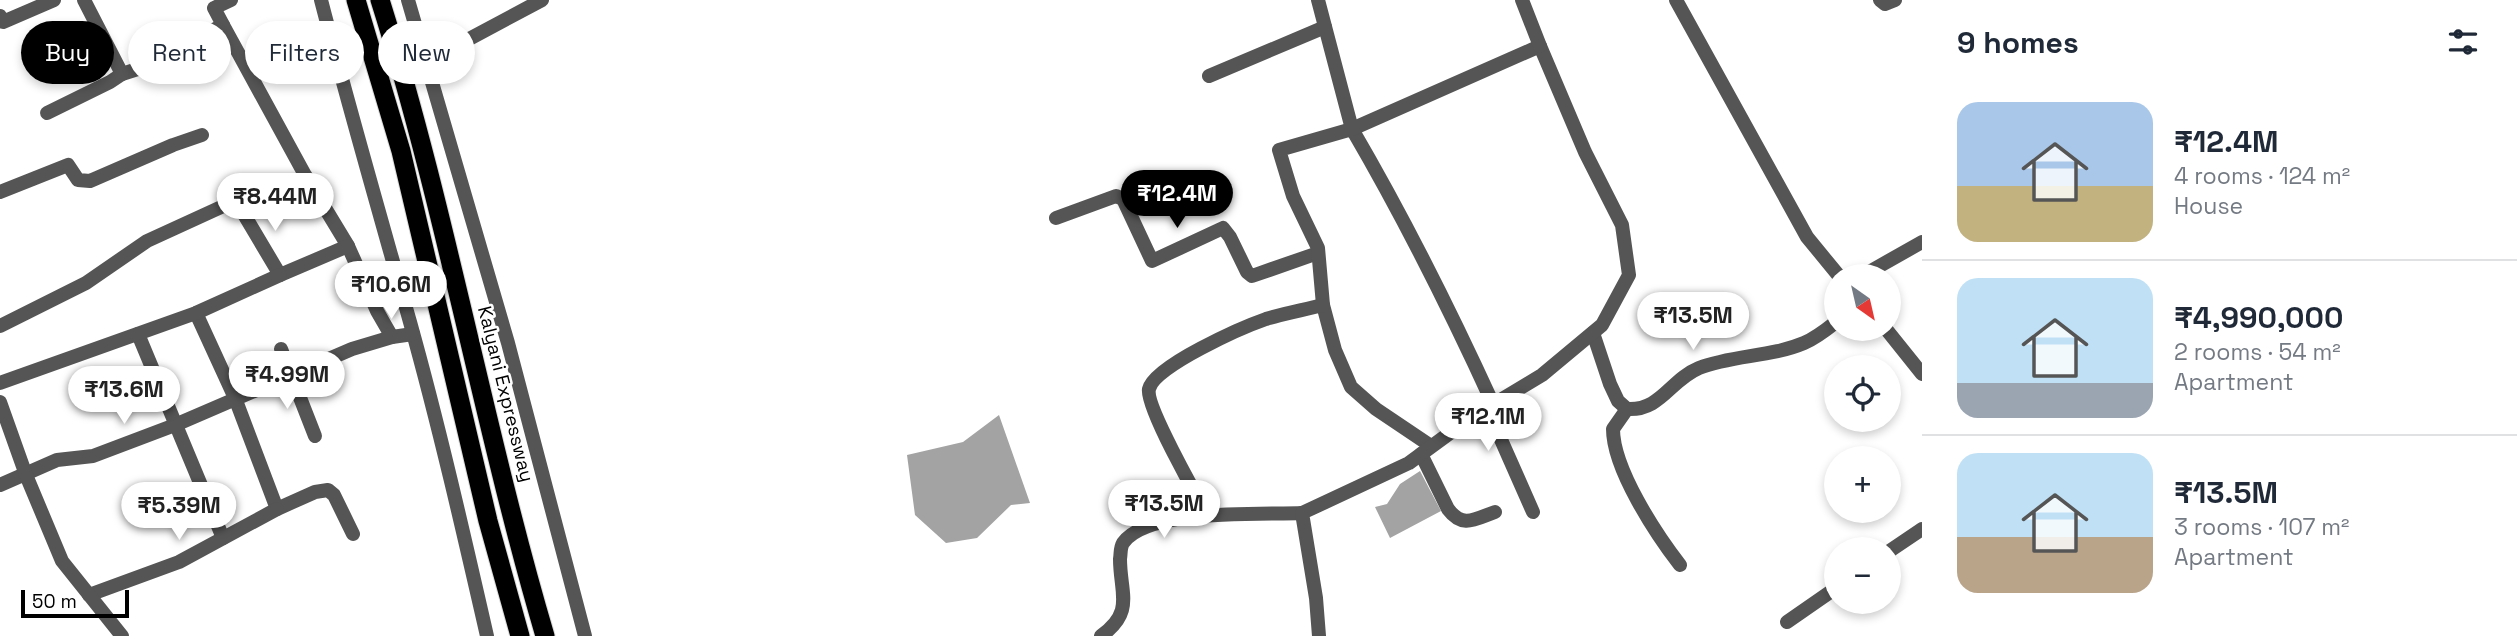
<!DOCTYPE html>
<meta charset="utf-8">
<style>
body{margin:0;font-family:"Space Grotesk",sans-serif;background:#f2f2f3;color:#1f2937;height:100vh;display:flex;flex-direction:column;font-size:26px;white-space:nowrap}
*{box-sizing:border-box;margin:0}
p{font-size:23px;color:#747a83}
.icon{flex:none;width:38px;height:38px;fill:none;stroke:currentColor;stroke-width:2;stroke-linecap:round;stroke-linejoin:round}
.map{position:relative;flex:1;overflow:hidden}
.side{display:flex;flex-direction:column;background:#fff;width:595px}
.side>*{flex:none}
.banner{position:absolute;left:21px;top:21px;width:665px;height:63px;display:flex;gap:14px}
.needle{width:46px;rotate:146deg}
.controls{position:absolute;left:1824px;top:264px;display:grid;gap:14px}
.controls a{display:grid;place-items:center;width:77px;height:77px;border-radius:50%;background:#fff;box-shadow:0 4px 10px #0003;font-size:35px}
.scale{position:absolute;left:21px;bottom:18px;width:108px;box-sizing:border-box;padding-left:7px;border:4px solid #000;border-top:0;font-size:19px;line-height:24px;white-space:nowrap;color:#000;-webkit-text-stroke:5px #fff;paint-order:stroke}
.price{position:absolute;translate:-50% -60px;padding:0 16px;border-radius:24px;background:#fff;color:#222;font-size:23px;line-height:46px;filter:drop-shadow(0 2px 4px #0008)}
.price::after{content:'';position:absolute;left:50%;top:42px;width:21px;height:16px;margin-left:-10px;background:inherit;clip-path:polygon(0 0,100% 0,50% 100%)}
.price.on{background:#000;color:#fff}
ul{padding:0;list-style:none}
li{display:flex;align-items:center;gap:21px;height:175px;padding:0 35px}
li+li{border-top:2px solid #e0e1e3}
li span{display:grid;place-items:center;flex:none;width:196px;height:140px;border-radius:21px;color:#555}
li>.icon{margin-inline-start:auto}
span .icon{width:84px;height:84px;fill:#fffc;stroke-width:1}
li b{font-size:30px}
h2{display:flex;justify-content:space-between;align-items:center;height:84px;padding:0 35px;font-size:30px}
.tag{padding:0 24px;border-radius:32px;background:#fff;box-shadow:0 4px 10px #0003;font-size:24px;line-height:63px}
.tag.on{background:#000;color:#fff}
main{display:flex;flex:1;min-height:0}
.map>svg:first-child{display:block}
.water{fill:#a3a3a3}
.lines{fill:none;stroke-linecap:round;stroke-linejoin:round}
.trunk-casing{stroke:#dbdbdb;stroke-width:21}
.minor{stroke:#555;stroke-width:14}
.tertiary{stroke:#555;stroke-width:14}
.trunk{stroke:#000;stroke-width:19}
.labels{text-anchor:middle;dominant-baseline:central;stroke-width:5;stroke-linejoin:round;paint-order:stroke}
.street-label{font-size:19px;fill:#000;stroke:#fff}
</style>
<main>
<div class="map">
<svg width="1922" height="636" viewBox="0 0 1922 636">
<rect width="100%" height="100%" fill="#fff"/>
<g class="water">
<path d="M999 415 1030 503 1011 505 977 538 946 543 915 515 907 455 963 442Z"/>
<path d="M1420 471 1441 511 1390 538 1375 507 1387 504 1400 484Z"/>
</g>
<g class="lines">
<defs>
<g id="trunk">
<path d="M356 0 401 151 488 521 520 636"/>
<path d="M380 0C446 209 483 426 545 636"/>
</g>
</defs>
<use href="#trunk" class="trunk-casing"/>
<g class="minor">
<path d="M84 0 122 74 147 66 223 25 305 175 348 246 377 311 392 337"/>
<path d="M321 0C349 108 380 215 410 322 439 426 463 531 487 636"/>
<path d="M408 0 508 343 585 636"/>
<path d="M1676 0 1807 237 1839 276"/>
<path d="M1880 0 1885 4 1895 0"/>
<path d="M0 16 3 22 54 0"/>
<path d="M223 25 214 8 231 0"/>
<path d="M426 62 542 0"/>
<path d="M1209 76 1325 27"/>
<path d="M47 113 110 82 122 74"/>
<path d="M0 192 68 165 78 180 90 181 173 145 202 135"/>
<path d="M1056 218 1116 196 1123 199 1152 261 1223 228 1230 237 1247 272 1252 276 1318 253"/>
<path d="M1862 276 1922 242"/>
<path d="M196 313 235 398 277 509 315 492 328 490 334 495 353 534"/>
<path d="M0 326 86 283 147 241 230 203 239 206 280 275 348 246"/>
<path d="M1886 329 1922 374"/>
<path d="M1593 333 1610 384 1618 401 1627 409C1661 411 1670 380 1699 368 1733 355 1771 357 1804 343 1816 338 1826 330 1836 322"/>
<path d="M138 334 223 538"/>
<path d="M281 349 315 436"/>
<path d="M0 383 196 313 280 275"/>
<path d="M1627 409 1613 429C1613 469 1656 534 1680 565"/>
<path d="M1431 446 1376 409 1351 387 1335 350 1323 305 1318 248 1293 196 1279 150 1352 129C1404 218 1450 310 1493 404L1487 408 1533 512"/>
<path d="M1421 454 1448 509C1463 529 1475 519 1495 512"/>
<path d="M0 485 57 460 93 456 175 425 352 349 392 337 413 334"/>
<path d="M1207 514C1196 495 1145 405 1149 389 1154 366 1243 327 1266 319 1285 313 1304 310 1323 305"/>
<path d="M1888 552 1922 529"/>
<path d="M89 595 179 562 277 509"/>
<path d="M1787 622 1836 588"/>
<path d="M1101 636C1135 612 1120 593 1120 559 1121 553 1120 548 1123 543 1147 508 1262 515 1302 513"/>
</g>
<g class="tertiary">
<path d="M1318 0 1352 129 1540 46 1585 152 1622 225 1629 275 1602 325 1542 375 1469 419 1409 463 1302 513 1316 598 1319 636"/>
<path d="M1522 0 1540 46"/>
<path d="M0 402 26 475 62 561 122 636"/>
</g>
<use href="#trunk" class="trunk"/>
</g>
<g class="labels">
<g class="street-label">
<text transform="translate(506 394) rotate(76)">Kalyani Expressway</text>
</g>
</g>
</svg>
<div class="controls">
<a><svg class="needle" viewBox="-14 -14 28 28"><path d="M0-13l5 13h-10z" fill="#e53935"/><path d="M0 13l5-13h-10z" fill="#747a83"/></svg></a>
<a><svg class="icon" aria-label="locate" viewBox="0 0 24 24"><circle cx="12" cy="12" r="6"/><path d="M12 2v4M12 18v4M2 12h4M18 12h4"/></svg></a>
<a>+</a>
<a>−</a>
</div>
<div class="scale">50 m</div>
<b class="price on" style="left:1177px;top:230px">₹12.4M</b>
<b class="price" style="left:275px;top:233px">₹8.44M</b>
<b class="price" style="left:391px;top:321px">₹10.6M</b>
<b class="price" style="left:1693px;top:352px">₹13.5M</b>
<b class="price" style="left:287px;top:411px">₹4.99M</b>
<b class="price" style="left:124px;top:426px">₹13.6M</b>
<b class="price" style="left:1488px;top:453px">₹12.1M</b>
<b class="price" style="left:1164px;top:540px">₹13.5M</b>
<b class="price" style="left:179px;top:542px">₹5.39M</b>
<div class="banner">
<a class="tag on">Buy</a>
<a class="tag">Rent</a>
<a class="tag">Filters</a>
<a class="tag">New</a>
</div>
</div>
<section class="side">
<h2>9 homes<svg class="icon" aria-label="filters" viewBox="0 0 24 24"><path d="M4 7h16M4 17h16"/><circle cx="9" cy="7" r="2"/><circle cx="15" cy="17" r="2"/></svg></h2>
<ul>
<li><span style="background:linear-gradient(#a9c7e8 60%,#c2b280 0)"><svg class="icon" aria-label="home" viewBox="0 0 24 24"><path d="M3 11l9-7 9 7M6 9v11h12V9"/></svg></span><div><b>₹12.4M</b><p>4 rooms · 124 m²</p><p>House</p></div></li>
<li><span style="background:linear-gradient(#bfe0f5 75%,#9aa5b1 0)"><svg class="icon" aria-label="home" viewBox="0 0 24 24"><path d="M3 11l9-7 9 7M6 9v11h12V9"/></svg></span><div><b>₹4,990,000</b><p>2 rooms · 54 m²</p><p>Apartment</p></div></li>
<li><span style="background:linear-gradient(#bfe0f5 60%,#b9a48a 0)"><svg class="icon" aria-label="home" viewBox="0 0 24 24"><path d="M3 11l9-7 9 7M6 9v11h12V9"/></svg></span><div><b>₹13.5M</b><p>3 rooms · 107 m²</p><p>Apartment</p></div></li>
</ul>
</section>
</main>
